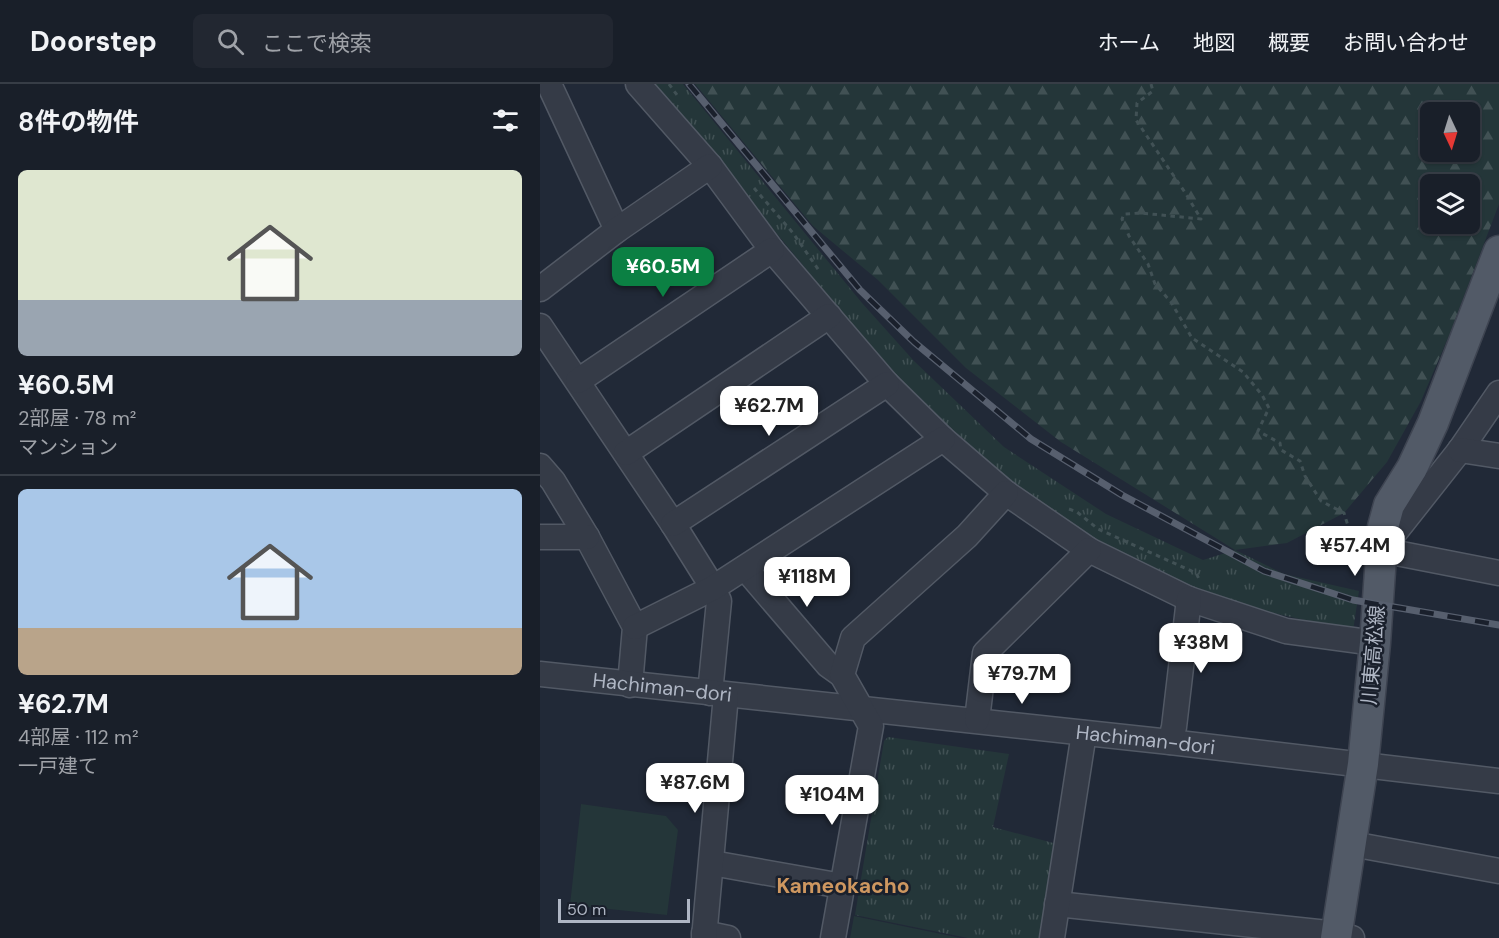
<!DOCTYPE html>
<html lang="ja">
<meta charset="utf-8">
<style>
body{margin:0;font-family:"DM Sans","Noto Sans JP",sans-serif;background:#222731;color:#f1f3f6;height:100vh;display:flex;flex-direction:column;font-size:22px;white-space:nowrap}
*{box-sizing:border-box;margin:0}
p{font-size:20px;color:#9fa2a8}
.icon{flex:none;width:33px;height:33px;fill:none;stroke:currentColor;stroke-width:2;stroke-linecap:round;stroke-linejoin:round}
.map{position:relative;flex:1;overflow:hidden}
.sheet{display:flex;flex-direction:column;background:#191f29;width:540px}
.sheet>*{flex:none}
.needle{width:39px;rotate:176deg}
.tools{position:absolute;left:880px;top:18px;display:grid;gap:12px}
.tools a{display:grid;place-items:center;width:60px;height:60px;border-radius:9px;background:#191f29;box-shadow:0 2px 4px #0004,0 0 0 2px #373d46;font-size:30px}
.scale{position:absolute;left:18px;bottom:15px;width:132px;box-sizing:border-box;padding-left:6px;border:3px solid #afb6c4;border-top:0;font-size:16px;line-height:21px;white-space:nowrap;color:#afb6c4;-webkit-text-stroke:4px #1a202c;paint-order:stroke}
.price{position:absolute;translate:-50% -51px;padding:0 14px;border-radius:12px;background:#fff;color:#222;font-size:20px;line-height:39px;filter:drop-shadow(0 2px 3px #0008)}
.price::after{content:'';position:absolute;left:50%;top:36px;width:18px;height:14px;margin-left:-9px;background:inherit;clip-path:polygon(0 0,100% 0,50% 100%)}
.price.current{background:#0b8043;color:#fff}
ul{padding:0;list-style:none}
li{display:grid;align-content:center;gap:12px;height:318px;padding:0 18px}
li+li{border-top:2px solid #373d46}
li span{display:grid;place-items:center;height:186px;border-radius:9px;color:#555}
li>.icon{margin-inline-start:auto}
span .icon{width:108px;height:108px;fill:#fffc;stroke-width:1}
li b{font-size:26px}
h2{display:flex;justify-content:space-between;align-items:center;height:72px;padding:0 18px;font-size:26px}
header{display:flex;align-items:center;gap:36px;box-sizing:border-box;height:84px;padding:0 30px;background:#191f29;border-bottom:2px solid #373d46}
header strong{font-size:28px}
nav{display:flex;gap:33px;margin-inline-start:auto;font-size:21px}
.search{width:420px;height:54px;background:#222731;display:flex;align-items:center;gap:15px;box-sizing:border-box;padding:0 21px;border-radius:9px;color:#9fa2a8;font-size:22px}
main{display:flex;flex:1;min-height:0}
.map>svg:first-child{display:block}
.green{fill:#243639}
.forest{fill:url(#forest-firs);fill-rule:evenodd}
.park{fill:url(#park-tufts)}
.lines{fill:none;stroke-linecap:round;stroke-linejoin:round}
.minor-casing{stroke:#525965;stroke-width:27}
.major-casing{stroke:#3e4451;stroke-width:33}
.path{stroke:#415155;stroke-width:3;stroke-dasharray:4.5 4.5;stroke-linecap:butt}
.minor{stroke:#353b47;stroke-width:24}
.major{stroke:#525a67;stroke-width:30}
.rail-casing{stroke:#575f6e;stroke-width:7}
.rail{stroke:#1a202c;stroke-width:4.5;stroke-dasharray:14;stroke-linecap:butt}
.labels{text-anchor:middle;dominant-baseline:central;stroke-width:5;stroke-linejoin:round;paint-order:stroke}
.street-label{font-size:20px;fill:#afb6c4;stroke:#1a202c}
.neighbourhood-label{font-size:21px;font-weight:bold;fill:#ce9760;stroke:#1a202c}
</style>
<header>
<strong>Doorstep</strong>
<div class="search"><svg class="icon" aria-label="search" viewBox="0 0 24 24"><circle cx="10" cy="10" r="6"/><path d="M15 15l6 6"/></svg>ここで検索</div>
<nav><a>ホーム</a><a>地図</a><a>概要</a><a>お問い合わせ</a></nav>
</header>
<main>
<section class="sheet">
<h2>8件の物件<svg class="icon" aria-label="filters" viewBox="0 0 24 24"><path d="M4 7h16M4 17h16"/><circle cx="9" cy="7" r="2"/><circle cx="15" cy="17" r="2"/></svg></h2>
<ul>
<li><span style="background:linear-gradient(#dfe7d0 70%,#9aa5b1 0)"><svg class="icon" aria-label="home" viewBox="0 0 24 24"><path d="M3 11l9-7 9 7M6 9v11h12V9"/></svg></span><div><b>¥60.5M</b><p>2部屋 · 78 m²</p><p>マンション</p></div></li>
<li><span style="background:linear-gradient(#a9c7e8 75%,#b9a48a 0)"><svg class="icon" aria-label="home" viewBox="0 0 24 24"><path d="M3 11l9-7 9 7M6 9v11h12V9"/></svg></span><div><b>¥62.7M</b><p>4部屋 · 112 m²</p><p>一戸建て</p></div></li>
</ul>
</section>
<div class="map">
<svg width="959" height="854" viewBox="0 0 959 854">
<defs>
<pattern id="forest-firs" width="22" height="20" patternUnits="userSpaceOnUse" patternTransform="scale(1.5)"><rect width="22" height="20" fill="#243639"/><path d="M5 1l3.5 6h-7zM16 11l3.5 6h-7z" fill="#415154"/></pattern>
<pattern id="park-tufts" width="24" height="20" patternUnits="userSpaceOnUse" patternTransform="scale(1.5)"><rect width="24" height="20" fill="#243639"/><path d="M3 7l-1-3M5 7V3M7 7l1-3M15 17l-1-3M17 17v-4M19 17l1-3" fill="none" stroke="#415154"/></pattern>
</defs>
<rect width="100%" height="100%" fill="#212937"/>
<g class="green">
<path d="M41 720 126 732 138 746 127 831 30 821Z"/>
<path d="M314 832 421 854H310Z"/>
</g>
<path class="forest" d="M155 0H959V120L910 249 881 317 847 378 804 429 747 459 695 466 521 358 426 284 338 196 273 142ZM891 28H930V68H891ZM891 100H930V140H891Z"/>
<g class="park">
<path d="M113 0H143L322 219 374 277 464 363 566 430 663 476 695 466 744 490 819 507 813 547 707 523 661 507 555 456 455 389 355 299 262 180Z"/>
<path d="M348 653 469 670 453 743 517 760 502 854H428L315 831 344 657Z"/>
</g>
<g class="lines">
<defs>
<g id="minor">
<path d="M9 0 77 146"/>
<path d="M98 0 170 82 232 166 347 300 403 355 466 409 549 466 649 515 746 547 835 559"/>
<path d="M0 205 77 146 170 82"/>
<path d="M0 242 133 440 173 504 179 517 170 609"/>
<path d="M38 297 232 166"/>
<path d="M959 309 920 366 841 466 959 489"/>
<path d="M920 366 959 372"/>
<path d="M86 369 289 232"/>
<path d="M0 382 13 397 47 453 95 543 90 601"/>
<path d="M133 440 347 300"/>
<path d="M0 453H47"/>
<path d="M205 484 288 581 302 591"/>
<path d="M95 543 173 504 403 355"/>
<path id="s1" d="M0 590 630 658 959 697"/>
<path d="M437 636 445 569 549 466"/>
<path d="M630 658 634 643 649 515"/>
<path d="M812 760 959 787"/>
<path d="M172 779 302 802"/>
<path d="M517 820 797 850 812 854"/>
<path d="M164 849 188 854"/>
<path d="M164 854 186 611"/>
<path d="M293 854 331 642 302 591 313 554 427 452 466 409"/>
<path d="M512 854 544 649"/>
</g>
<path id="major" d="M796 854 823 680 835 559 843 443 849 421 872 384 893 339 959 167"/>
</defs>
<use href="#minor" class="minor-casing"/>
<use href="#major" class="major-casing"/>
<g class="path">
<path d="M129 0 137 11"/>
<path d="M611 0 613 7 597 19 596 36 646 110 661 135 601 129 584 130 582 135 589 152 608 180 615 200 631 218 652 254 703 288 722 311 729 324 718 347 740 359 741 366 760 377 765 392 781 417 804 429 809 445 795 462 820 454"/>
<path d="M214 104 253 149 280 188"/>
<path d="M529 425 537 428 558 445 656 489 659 495"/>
</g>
<use href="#minor" class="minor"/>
<use href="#major" class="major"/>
<defs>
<path id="rail" d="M149 0 320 206 374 258 491 355 582 411 724 487 813 516 959 541"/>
</defs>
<use href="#rail" class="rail-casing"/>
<use href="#rail" class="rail"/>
</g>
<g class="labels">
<g class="street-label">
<text transform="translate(833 571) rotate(-85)">川東高松線</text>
<text stroke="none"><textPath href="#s1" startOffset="123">Hachiman-dori</textPath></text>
<text stroke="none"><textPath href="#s1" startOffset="609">Hachiman-dori</textPath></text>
</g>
<g class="neighbourhood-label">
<text x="303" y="802">Kameokacho</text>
</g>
</g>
</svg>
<div class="tools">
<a><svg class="needle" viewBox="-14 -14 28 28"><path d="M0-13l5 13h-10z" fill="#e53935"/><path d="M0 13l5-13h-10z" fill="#9fa2a8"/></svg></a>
<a><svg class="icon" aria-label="layers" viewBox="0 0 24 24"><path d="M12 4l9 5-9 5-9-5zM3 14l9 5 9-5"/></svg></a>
</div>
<div class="scale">50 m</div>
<b class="price current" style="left:123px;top:214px">¥60.5M</b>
<b class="price" style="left:229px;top:353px">¥62.7M</b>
<b class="price" style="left:815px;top:493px">¥57.4M</b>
<b class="price" style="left:267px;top:524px">¥118M</b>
<b class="price" style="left:661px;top:590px">¥38M</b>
<b class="price" style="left:482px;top:621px">¥79.7M</b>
<b class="price" style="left:155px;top:730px">¥87.6M</b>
<b class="price" style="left:292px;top:742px">¥104M</b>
</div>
</main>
